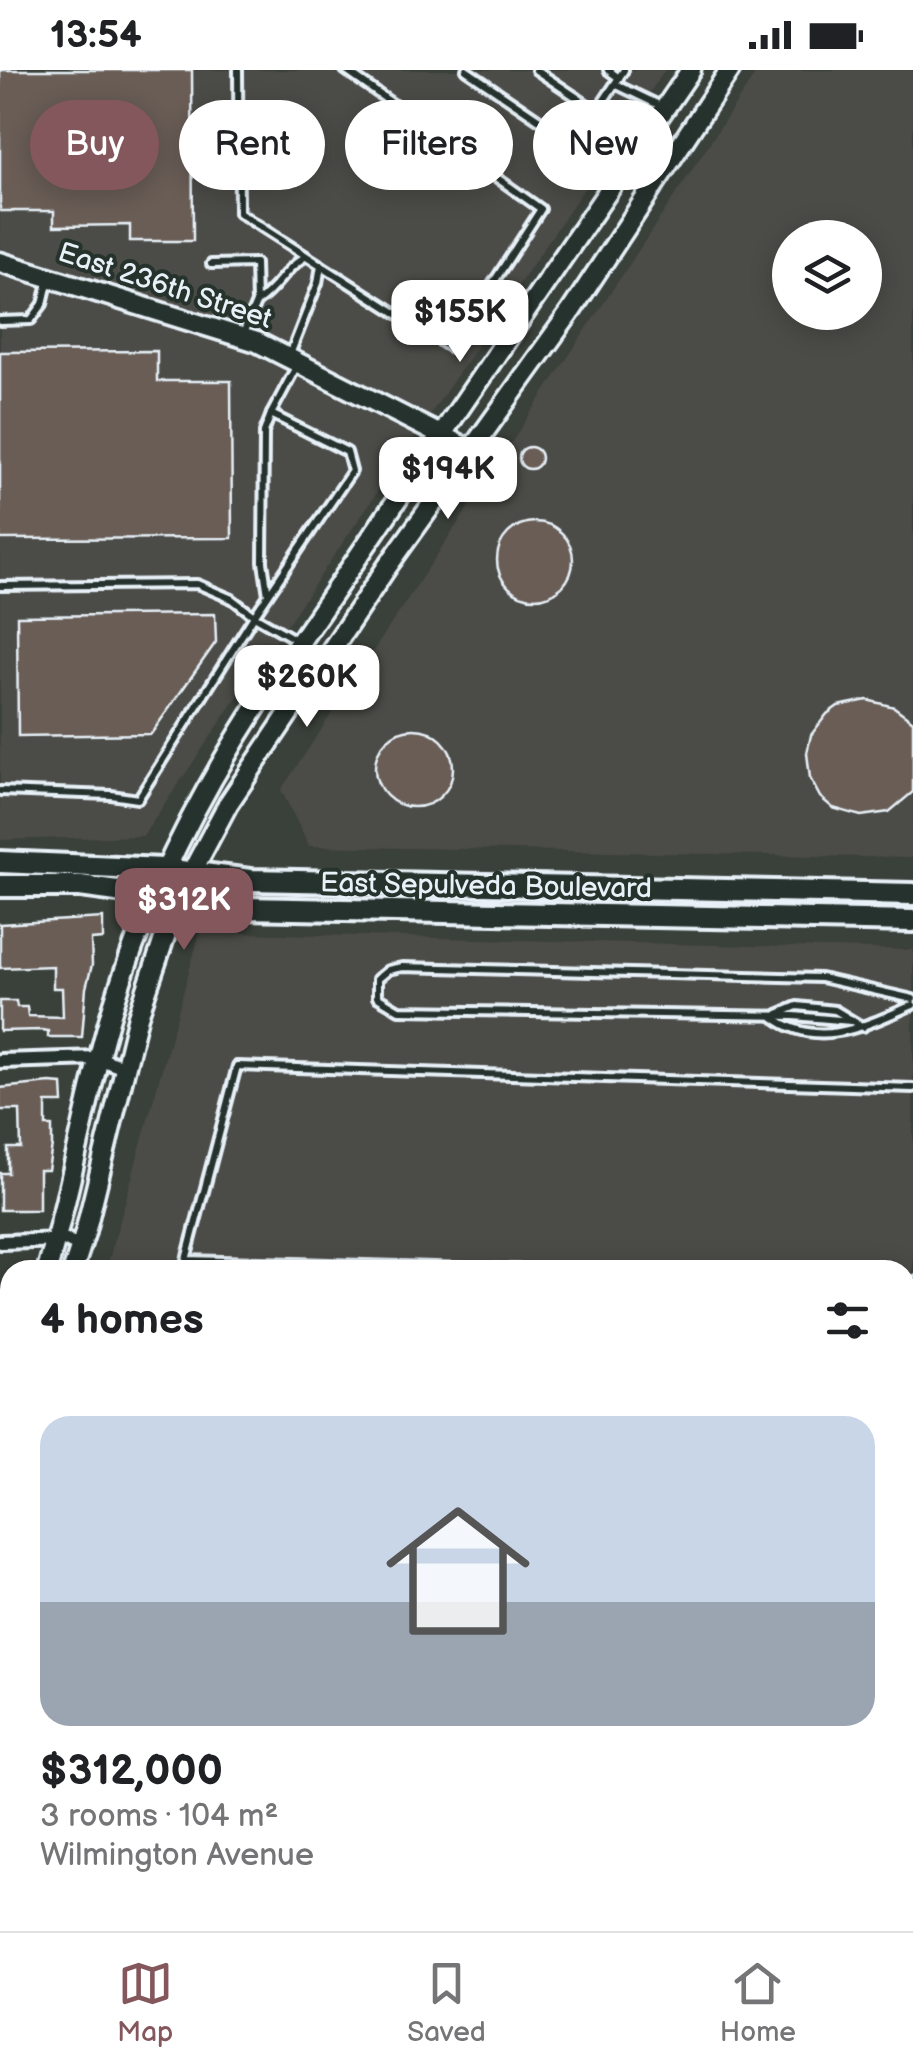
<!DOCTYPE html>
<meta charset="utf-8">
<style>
body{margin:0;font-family:"Balsamiq Sans",sans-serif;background:#f6f6f6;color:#202124;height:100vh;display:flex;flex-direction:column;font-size:38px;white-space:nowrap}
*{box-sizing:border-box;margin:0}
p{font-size:32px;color:#757577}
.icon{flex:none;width:55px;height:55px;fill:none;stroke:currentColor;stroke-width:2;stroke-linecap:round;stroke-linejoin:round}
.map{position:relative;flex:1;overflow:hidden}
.side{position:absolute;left:0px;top:1190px;width:915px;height:672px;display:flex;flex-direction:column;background:#fff;border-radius:30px 30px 0 0;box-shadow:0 5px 25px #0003}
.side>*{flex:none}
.hud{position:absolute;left:30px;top:30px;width:855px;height:90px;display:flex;gap:20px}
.tools{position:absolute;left:772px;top:150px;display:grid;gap:20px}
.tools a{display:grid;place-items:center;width:110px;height:110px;border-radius:50%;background:#fff;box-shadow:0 5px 25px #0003;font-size:50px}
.price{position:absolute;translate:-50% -85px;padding:0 22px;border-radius:20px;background:#fff;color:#222;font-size:32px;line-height:65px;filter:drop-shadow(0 2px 5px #0008)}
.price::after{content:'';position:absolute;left:50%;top:60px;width:30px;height:22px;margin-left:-15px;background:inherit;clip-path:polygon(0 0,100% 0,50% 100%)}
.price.selected{background:#84575d;color:#fff}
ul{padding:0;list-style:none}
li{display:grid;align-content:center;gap:20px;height:530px;padding:0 40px}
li+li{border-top:2px solid #e0e0e0}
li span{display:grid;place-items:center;height:310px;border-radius:30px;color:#555}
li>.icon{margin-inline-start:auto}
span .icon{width:180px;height:180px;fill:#fffc;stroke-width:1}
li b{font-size:42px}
h2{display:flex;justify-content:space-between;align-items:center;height:120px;padding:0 40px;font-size:42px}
.tag{padding:0 35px;border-radius:45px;background:#fff;box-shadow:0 5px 25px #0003;font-size:35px;line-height:90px}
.tag.selected{background:#84575d;color:#fff}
.status{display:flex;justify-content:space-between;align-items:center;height:70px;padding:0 50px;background:#fff;direction:ltr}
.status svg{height:28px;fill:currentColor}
.tabs{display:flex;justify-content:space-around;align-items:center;height:140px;border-top:2px solid #e0e0e0;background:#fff;font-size:28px;color:#757577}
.tabs a{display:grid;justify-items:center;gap:5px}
.tabs .selected{color:#84575d}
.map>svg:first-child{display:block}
.built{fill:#4b4c47;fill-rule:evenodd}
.building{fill:#695d57;stroke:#e8f1f8;stroke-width:2.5}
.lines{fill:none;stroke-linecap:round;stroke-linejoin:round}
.lane-casing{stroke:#e8f1f8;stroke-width:14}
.street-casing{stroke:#e8f1f8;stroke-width:20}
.secondary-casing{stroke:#e8f1f8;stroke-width:25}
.primary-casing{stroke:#e8f1f8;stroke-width:28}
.lane{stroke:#26332d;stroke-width:6}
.street{stroke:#26332d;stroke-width:12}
.secondary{stroke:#26332d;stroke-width:18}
.primary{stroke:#26332d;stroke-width:20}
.labels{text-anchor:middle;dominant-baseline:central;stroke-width:8;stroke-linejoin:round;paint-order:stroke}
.street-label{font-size:28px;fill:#e8f1f8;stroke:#26332d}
</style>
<div class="status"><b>13:54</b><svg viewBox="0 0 49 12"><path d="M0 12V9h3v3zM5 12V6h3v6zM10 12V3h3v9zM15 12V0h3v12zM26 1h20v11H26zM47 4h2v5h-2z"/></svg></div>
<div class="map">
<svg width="913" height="1861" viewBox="0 0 913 1861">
<rect width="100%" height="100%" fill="#3a403a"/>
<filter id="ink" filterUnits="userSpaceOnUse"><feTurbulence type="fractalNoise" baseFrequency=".01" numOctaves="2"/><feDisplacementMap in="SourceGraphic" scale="20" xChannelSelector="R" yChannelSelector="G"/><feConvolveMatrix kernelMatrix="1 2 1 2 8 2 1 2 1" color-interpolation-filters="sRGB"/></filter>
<g filter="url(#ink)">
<g class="built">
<path d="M0 0H665L143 766 0 770Z"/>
<path d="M758 0H913V788L309 776 281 720ZM790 168H865V242H790Z"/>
<path d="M200 862 913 880V1631H905V1200H106Z"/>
<path d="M10 1566V1852H905V1647H913V1861H0V1604Z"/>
</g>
<g class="building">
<path d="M0 0H192L193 171H130V155L54 156V141H0Z"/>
<path d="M157 281V311H231L232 468 0 469V282Z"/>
<circle cx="530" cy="388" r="11"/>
<circle cx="535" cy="490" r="38"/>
<path d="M215 544 216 572 151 664 18 666 17 546Z"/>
<path d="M867 630 894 637 913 651V722L889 742 861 746 833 738 820 727 810 708 807 683 811 665 827 644 838 636Z"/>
<circle cx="414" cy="698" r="39"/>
<path d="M103 848V869L91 870 92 895 86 918 82 967H48V961L42 960 0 961V931H16L17 937H27L28 946 63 947 62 918H53V896L0 898V854Z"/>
<path d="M50 1013 62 1014 63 1033H46V1056H52V1076L48 1100H39V1140H0V1103H8V1078H21L20 1040H0V1018Z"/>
</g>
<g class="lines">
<defs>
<g id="lane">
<path d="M238 0 239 143 451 278 541 139 345 0"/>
<path d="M466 0 575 74 624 0"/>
<path d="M536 0 597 41"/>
<path d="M608 0 619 8"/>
<path d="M615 14 663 37"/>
<path d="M211 194 255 193 256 233 242 266"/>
<path d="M257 232C279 217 282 201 306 186"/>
<path d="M0 251 31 250 43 234 49 208"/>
<path d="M289 287 318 213 321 195"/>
<path d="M271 344 296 297"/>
<path d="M0 516 197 514 232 529 254 546 352 401 347 382 271 344 264 362 263 492 268 525"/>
<path d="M0 721 111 725 138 729 254 546 298 571"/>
<path d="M778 944 797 936 835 940 863 957"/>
<path d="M773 947C818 981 867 955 913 935"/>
<path d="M851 951 794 946 399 940 377 927V909L388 900 402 897 821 908 913 929"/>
<path d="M539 1200 186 1190 237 996 913 1018"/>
<path d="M905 1211H913"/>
<path d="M905 1248 913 1216"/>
<path d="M905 1379H913"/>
<path d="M905 1492H913"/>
</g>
<g id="street">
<path d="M0 991 98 988 125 998"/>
<path d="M0 1172 66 1170 80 1177"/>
</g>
<g id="secondary">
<path d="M0 192 257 272 470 380"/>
<path d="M47 1200C73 1114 86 1025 112 940 147 823 202 718 269 617L691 0"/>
<path d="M73 1200 85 1163 138 946 178 828 228 734 387 497 571 241 730 0"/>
<path d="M0 1353 10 1320"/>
<path d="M0 1445 10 1413"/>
</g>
<g id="primary">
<path d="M0 792 164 799 250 810 913 824"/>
<path d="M0 816H80L243 838 913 851"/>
</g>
</defs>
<use href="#lane" class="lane-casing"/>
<use href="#street" class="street-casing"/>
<use href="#secondary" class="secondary-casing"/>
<use href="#primary" class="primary-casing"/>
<use href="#lane" class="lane"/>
<use href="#street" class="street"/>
<use href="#secondary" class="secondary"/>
<use href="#primary" class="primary"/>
</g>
</g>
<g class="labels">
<g class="street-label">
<text transform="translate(165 216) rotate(18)">East 236th Street</text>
<text transform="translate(486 816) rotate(1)">East Sepulveda Boulevard</text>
</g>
</g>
</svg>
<div class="tools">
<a><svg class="icon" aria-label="layers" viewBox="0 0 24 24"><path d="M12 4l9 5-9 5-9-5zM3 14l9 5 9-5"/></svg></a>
</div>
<b class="price" style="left:460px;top:295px">$155K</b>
<b class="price" style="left:448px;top:452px">$194K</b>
<b class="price" style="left:307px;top:660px">$260K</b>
<b class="price selected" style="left:184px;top:883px">$312K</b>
<div class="hud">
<a class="tag selected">Buy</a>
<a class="tag">Rent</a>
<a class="tag">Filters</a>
<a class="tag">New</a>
</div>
<section class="side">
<h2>4 homes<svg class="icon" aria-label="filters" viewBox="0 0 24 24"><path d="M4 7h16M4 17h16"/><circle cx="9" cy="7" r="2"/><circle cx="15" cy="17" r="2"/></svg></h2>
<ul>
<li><span style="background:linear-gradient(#c9d6e8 60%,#9aa5b1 0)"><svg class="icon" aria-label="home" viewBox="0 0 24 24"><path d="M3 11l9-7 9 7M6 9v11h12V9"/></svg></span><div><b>$312,000</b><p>3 rooms · 104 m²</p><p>Wilmington Avenue</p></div></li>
</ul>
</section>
</div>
<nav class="tabs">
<a class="selected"><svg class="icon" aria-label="map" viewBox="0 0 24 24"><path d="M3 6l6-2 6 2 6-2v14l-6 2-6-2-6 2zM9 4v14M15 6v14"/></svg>Map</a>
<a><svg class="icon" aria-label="saved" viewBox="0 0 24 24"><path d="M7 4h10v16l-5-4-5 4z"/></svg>Saved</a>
<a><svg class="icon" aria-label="home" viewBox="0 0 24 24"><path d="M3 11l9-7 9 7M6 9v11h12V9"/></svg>Home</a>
</nav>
